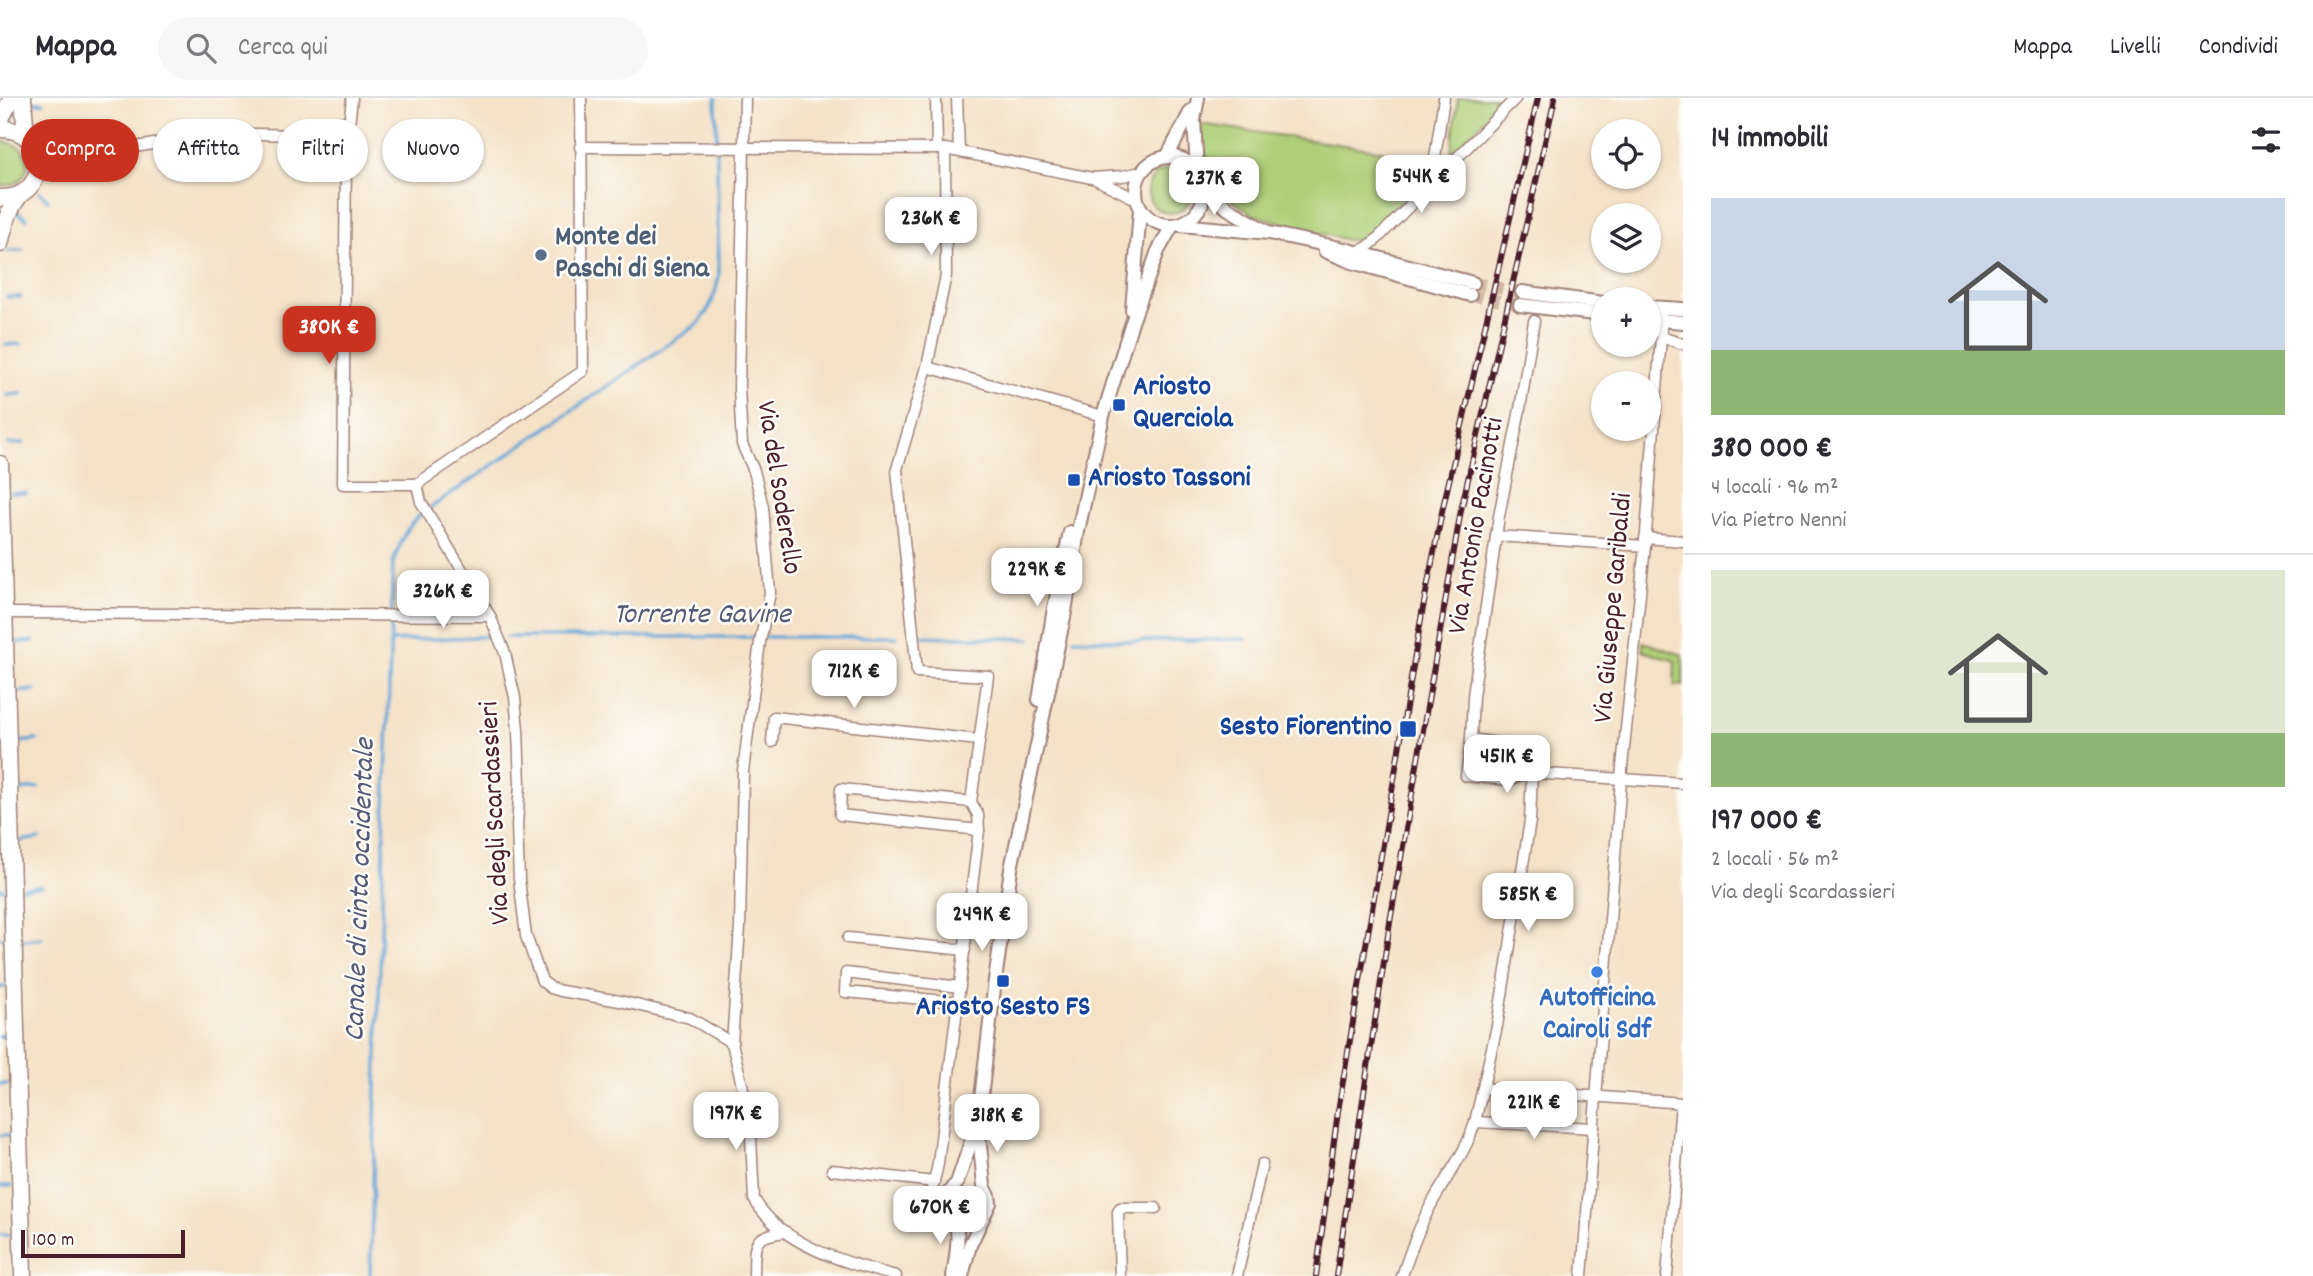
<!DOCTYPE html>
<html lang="it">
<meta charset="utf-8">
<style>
body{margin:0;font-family:Dekko,sans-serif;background:#f7f7f7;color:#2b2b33;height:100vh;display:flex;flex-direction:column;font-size:26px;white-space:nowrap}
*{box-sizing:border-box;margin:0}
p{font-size:23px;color:#7c7c81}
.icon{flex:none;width:38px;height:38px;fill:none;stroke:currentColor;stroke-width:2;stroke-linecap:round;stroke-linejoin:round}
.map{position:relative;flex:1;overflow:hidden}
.drawer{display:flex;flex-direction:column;background:#fff;width:630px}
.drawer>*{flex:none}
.guide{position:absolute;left:21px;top:21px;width:665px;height:63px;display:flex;gap:14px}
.fabs{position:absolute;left:1591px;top:21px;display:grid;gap:14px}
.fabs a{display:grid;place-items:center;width:70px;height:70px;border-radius:50%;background:#fff;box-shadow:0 2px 5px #0004;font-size:35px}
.scale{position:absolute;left:21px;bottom:18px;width:164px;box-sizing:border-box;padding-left:7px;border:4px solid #4a1f2b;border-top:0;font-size:19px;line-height:24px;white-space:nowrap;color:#4a1f2b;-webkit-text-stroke:5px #fdfcf7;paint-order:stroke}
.price{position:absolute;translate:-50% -60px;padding:0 16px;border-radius:14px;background:#fff;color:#222;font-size:23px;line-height:46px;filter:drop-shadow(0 2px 4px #0008)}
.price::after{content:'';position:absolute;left:50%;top:42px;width:21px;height:16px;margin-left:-10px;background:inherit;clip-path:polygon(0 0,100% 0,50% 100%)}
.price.active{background:#c8321e;color:#fff}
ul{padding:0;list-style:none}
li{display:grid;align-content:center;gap:14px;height:371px;padding:0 28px}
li+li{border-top:2px solid #e1e1e2}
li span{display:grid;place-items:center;height:217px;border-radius:0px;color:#555}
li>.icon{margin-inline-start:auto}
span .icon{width:126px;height:126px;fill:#fffc;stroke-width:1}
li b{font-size:30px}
h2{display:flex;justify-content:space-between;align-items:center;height:84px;padding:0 28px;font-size:30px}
.chip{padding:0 24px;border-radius:32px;background:#fff;box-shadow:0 2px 5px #0004;font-size:24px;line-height:63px}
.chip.active{background:#c8321e;color:#fff}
header{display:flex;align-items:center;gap:42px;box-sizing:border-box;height:98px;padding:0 35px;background:#fff;border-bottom:2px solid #e1e1e2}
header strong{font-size:33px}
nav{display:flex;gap:38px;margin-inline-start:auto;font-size:24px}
.search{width:490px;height:63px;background:#f7f7f7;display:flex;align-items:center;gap:18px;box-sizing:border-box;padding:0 24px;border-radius:38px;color:#7c7c81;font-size:26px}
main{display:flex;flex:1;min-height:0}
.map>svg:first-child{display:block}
.green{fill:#aecf77;stroke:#7c7751;stroke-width:2}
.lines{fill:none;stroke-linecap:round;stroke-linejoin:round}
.stream{stroke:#60a3d5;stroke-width:3.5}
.tertiary-tunnel{stroke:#d2baa7;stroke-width:12;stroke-dasharray:12 6;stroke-linecap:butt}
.minor-casing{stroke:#9f8078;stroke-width:13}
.tertiary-casing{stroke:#9f8078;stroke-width:16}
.primary-casing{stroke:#9f8078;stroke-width:19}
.minor{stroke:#fff;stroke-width:10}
.tertiary{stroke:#fff;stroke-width:12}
.primary{stroke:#fff;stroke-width:16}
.rail-casing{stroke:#4a1f2b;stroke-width:6}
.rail{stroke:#fdfcf7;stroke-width:3.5;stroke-dasharray:10;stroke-linecap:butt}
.service-dot{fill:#5c6f8a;stroke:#fdfcf7;stroke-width:2.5}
.transit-dot{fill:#1a4fb4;stroke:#fdfcf7;stroke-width:2.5}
.shop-dot{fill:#3f7fe0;stroke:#fdfcf7;stroke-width:2.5}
.labels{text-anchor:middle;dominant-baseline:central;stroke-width:5;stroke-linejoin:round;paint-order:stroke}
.service-label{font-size:28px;font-weight:bold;fill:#4e5e75;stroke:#fdfcf7;text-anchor:start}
.transit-label{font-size:28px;font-weight:bold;fill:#164399;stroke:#fdfcf7;text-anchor:start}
.street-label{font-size:28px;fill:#4a1f2b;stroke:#fdfcf7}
.shop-label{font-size:28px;font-weight:bold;fill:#366cbe;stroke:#fdfcf7}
.water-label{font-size:30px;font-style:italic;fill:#545a77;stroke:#fdfcf7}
</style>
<header>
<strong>Mappa</strong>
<div class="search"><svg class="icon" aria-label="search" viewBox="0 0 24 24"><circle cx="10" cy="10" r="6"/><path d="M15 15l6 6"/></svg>Cerca qui</div>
<nav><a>Mappa</a><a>Livelli</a><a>Condividi</a></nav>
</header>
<main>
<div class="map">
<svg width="1683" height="1178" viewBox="0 0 1683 1178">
<rect width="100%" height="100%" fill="#fdfcf7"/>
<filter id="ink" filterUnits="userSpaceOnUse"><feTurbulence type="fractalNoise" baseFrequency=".0143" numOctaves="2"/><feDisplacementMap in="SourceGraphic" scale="14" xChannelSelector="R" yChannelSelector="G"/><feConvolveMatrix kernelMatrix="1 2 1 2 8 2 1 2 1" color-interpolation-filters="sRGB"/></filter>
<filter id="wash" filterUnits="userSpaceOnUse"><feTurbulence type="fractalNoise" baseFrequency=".00686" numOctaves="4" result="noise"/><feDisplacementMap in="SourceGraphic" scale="28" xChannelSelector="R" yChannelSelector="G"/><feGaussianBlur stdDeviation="1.57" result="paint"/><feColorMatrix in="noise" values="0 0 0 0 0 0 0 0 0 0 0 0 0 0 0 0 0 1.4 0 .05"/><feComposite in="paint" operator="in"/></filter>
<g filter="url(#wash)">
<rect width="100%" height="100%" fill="#f4e1c6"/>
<g class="green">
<path d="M1458 0H1506L1451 55Z"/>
<path d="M1201 26 1384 53 1390 63 1426 68 1422 86 1365 138 1357 142H1346L1254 117 1234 104 1217 84 1203 50Z"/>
<path d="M6 44C38 48 33 91 0 87V45Z"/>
<circle cx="1170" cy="93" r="22"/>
<path d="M1643 544 1683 557V588L1674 587 1675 563 1643 553Z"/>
<path d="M1479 653 1510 656 1516 664 1515 672 1509 675 1477 672Z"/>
<circle cx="968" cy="1103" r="9"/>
</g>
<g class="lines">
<g class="stream">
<path d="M31 4 43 5"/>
<path d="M32 26 42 21"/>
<path d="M49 63 60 62"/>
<path d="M39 94 48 102"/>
<path d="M17 114 27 121"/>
<path d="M8 153 23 152"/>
<path d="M7 199H21"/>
<path d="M6 247 21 246"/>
<path d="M7 297 22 296"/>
<path d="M9 346 24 345"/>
<path d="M11 395H26"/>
<path d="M430 410 698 226C711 210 716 196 719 176L716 0"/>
<path d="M920 538 1030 541"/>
<path d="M507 539H897"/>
<path d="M1074 541 1135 543 1246 541"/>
<path d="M391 543 495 538"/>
<path d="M15 545 33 543"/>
<path d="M16 594 35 592"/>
<path d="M18 644 37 642"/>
<path d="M19 692 38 690"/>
<path d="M0 741H2"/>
<path d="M20 743 39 740"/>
<path d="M22 790 41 788"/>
<path d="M0 791H3"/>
<path d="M0 840H4"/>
<path d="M23 842 42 840"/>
<path d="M0 889H6"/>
<path d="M0 938H8"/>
<path d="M0 986H8"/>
<path d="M0 1037H10"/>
<path d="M0 1088H11"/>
<path d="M0 1137H14"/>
<path d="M370 1178 393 465C400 445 405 430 421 416"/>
</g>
</g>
</g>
<g filter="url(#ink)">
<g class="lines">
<g class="tertiary-tunnel">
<path d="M1473 185 1522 194"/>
<path d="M1470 197 1520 207"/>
</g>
<defs>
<g id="minor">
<path d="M352 0 346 54 343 386H417"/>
<path d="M936 0 937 51"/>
<path d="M957 0 959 52"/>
<path d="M296 37 333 25 349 23"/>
<path d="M35 49C92 66 156 41 215 37 238 36 273 35 296 38 314 40 328 52 346 54"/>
<path d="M580 49 945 51 1092 80 1123 78 1141 74"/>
<path d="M36 80 85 58"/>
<path d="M1093 80 1136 101"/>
<path d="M1431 86 1444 0"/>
<path d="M1356 154 1366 150 1377 141 1516 0"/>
<path d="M1661 239 1683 246"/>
<path d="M927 269 946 177 945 51"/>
<path d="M417 386 421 404 490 518 505 555 515 600 518 632 520 687 517 726 519 781 526 838 542 883 551 890 561 893 620 903 690 920 732 945 750 1020 754 1101C781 1148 847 1165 896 1178"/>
<path d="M417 386 583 273 581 0"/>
<path d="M1496 438 1645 448"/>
<path d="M1645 440 1683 443"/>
<path d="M13 515 490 518"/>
<path d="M1471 641 1473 598 1499 418 1520 311 1534 223"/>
<path d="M772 644 774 619 978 642"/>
<path d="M971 704 841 691 840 717 979 732"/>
<path d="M848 840 965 852"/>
<path d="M958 904 845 894 846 875 960 889"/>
<path d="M732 945 740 829 743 673 760 544 770 495 763 409 754 373 742 346 739 290 745 0"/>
<path d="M1483 990 1683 1005"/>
<path d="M1475 1024 1594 1030"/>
<path d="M832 1072 934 1084"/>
<path d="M951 1114 935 1113 930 1109C929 1093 936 1080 938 1065L979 732 978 717 971 704 988 578 917 574 897 371 927 269 1103 318"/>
<path d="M754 1178C755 1146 750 1138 786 1134"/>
<path d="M1120 1178 1118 1114 1120 1110H1156"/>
<path d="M1237 1178 1262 1066"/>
<path d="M1402 1178C1410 1154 1419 1129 1431 1107 1446 1079 1466 1055 1475 1024L1497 928 1530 723 1532 675 1525 657 1519 650 1512 647 1471 641 1466 678 1509 682 1521 677 1532 675 1683 685"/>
<path d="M1582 1178 1622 669 1645 448 1661 239V216"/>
<path d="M1667 1178 1681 1005"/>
</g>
<g id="tertiary">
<circle cx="1170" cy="93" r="34"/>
<path d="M1167 59 1191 13"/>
<path d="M1197 72 1194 22 1198 0"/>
<path d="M1203 86 1227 110 1266 133"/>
<path d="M1180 127 1269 135 1345 151 1473 185"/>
<path d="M1325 153 1352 164 1470 197"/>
<path d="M1522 194 1603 205"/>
<path d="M1520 207 1603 217"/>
<path d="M1648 209 1683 211"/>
<path d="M1132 212 1140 112"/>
<path d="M1648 221 1683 224"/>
<path d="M1039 602 1054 510 1070 434"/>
<path d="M953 1178C955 1163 959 1147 957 1132 955 1113 937 1102 957 1085L976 1029"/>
<path d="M962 1178 970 1147 990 1105 989 1098 984 1088 978 1026 995 882 1011 771 1065 514 1078 433 1103 318 1131 227 1158 153 1172 128"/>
</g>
<g id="primary">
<path d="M23 0 26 39"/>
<path d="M0 22 12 0"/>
<path d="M0 31C51 30 51 102 0 100"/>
<path d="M0 146C4 128 8 112 20 97"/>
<path d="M0 366 23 1178"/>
</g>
</defs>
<use href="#minor" class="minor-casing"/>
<use href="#tertiary" class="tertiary-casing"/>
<use href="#primary" class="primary-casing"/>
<use href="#minor" class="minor"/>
<use href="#tertiary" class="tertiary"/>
<use href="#primary" class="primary"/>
<defs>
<g id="rail">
<path d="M1316 1178 1338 1013 1422 515 1443 409 1538 0"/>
<path d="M1336 1178 1391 818 1461 412 1555 0"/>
</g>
</defs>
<use href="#rail" class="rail-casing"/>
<use href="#rail" class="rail"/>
</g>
</g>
<circle class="service-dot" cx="541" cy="157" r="7"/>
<g class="transit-dot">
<rect x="1112" y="300" width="14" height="14" rx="3.5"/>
<rect x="1067" y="375" width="14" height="14" rx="3.5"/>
<rect x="1399" y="622" width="18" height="18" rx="3.5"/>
<rect x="996" y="876" width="14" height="14" rx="3.5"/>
</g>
<circle class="shop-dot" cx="1597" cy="874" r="7"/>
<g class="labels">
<g class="service-label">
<text x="555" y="141">Monte dei<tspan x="555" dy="32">Paschi di Siena</tspan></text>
</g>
<g class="transit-label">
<text x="1133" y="291">Ariosto<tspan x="1133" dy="32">Querciola</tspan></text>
<text x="1088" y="382">Ariosto Tassoni</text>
<text x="1392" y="631" text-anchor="end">Sesto Fiorentino</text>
<text x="1003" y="911" text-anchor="middle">Ariosto Sesto FS</text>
</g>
<g class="street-label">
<text transform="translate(777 390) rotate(81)">Via del Soderello</text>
<text transform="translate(1478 428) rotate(-80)">Via Antonio Pacinotti</text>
<text transform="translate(1615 510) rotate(-85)">Via Giuseppe Garibaldi</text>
<text transform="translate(497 715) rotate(-93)">Via degli Scardassieri</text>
</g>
<g class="shop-label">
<text x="1597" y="902">Autofficina<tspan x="1597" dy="32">Cairoli Sdf</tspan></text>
</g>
<g class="water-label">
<text x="702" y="518">Torrente Gavine</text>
<text transform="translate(362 792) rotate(-88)">Canale di cinta occidentale</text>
</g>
</g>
</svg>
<div class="fabs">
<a><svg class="icon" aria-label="locate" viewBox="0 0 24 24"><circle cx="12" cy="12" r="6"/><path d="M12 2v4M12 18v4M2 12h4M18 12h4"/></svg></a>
<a><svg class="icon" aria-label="layers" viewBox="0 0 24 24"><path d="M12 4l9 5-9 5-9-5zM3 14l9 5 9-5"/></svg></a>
<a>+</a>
<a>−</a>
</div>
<div class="scale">100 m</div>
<b class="price" style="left:1421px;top:117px">544K €</b>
<b class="price" style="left:1214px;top:119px">237K €</b>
<b class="price" style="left:931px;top:159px">236K €</b>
<b class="price active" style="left:329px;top:268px">380K €</b>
<b class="price" style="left:1037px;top:510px">229K €</b>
<b class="price" style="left:443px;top:532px">326K €</b>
<b class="price" style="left:854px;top:612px">712K €</b>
<b class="price" style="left:1507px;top:697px">451K €</b>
<b class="price" style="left:1528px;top:835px">585K €</b>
<b class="price" style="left:982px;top:855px">249K €</b>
<b class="price" style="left:1534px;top:1043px">221K €</b>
<b class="price" style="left:736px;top:1054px">197K €</b>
<b class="price" style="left:997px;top:1056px">318K €</b>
<b class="price" style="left:940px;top:1148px">670K €</b>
<div class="guide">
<a class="chip active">Compra</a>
<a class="chip">Affitta</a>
<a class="chip">Filtri</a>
<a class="chip">Nuovo</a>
</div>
</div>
<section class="drawer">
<h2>14 immobili<svg class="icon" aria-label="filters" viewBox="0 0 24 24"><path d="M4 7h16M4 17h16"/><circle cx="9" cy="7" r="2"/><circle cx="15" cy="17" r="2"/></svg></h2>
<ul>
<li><span style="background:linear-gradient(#c9d6e8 70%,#8fb573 0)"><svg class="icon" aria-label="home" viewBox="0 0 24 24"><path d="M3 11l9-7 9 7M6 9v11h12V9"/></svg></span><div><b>380 000 €</b><p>4 locali · 96 m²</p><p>Via Pietro Nenni</p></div></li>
<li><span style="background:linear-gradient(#dfe7d0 75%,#8fb573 0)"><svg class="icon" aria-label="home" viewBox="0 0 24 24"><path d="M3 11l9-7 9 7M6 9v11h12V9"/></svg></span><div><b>197 000 €</b><p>2 locali · 56 m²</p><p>Via degli Scardassieri</p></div></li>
</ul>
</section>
</main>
